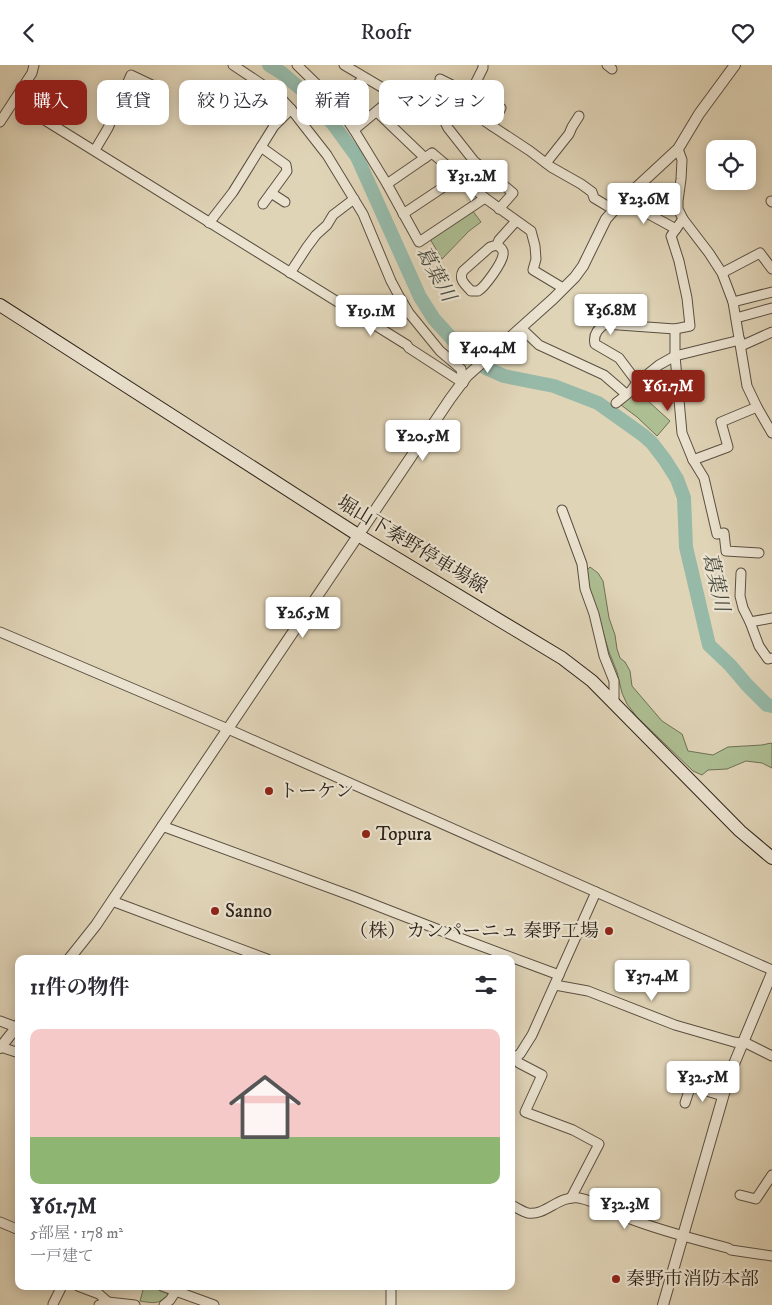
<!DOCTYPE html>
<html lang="ja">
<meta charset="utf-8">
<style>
body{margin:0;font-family:"IM FELL DW Pica","Noto Serif JP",serif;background:#f2f2f3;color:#2b2b33;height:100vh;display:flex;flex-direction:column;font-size:19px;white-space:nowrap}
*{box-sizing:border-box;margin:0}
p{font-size:16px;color:#7c7c81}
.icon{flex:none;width:28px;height:28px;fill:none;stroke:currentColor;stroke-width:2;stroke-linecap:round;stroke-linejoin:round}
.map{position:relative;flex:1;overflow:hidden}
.side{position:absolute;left:15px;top:890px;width:500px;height:335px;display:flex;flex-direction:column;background:#fff;border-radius:10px;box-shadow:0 2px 12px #0003}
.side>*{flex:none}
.top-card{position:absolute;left:15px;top:15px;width:500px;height:45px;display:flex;gap:10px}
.fabs{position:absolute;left:706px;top:75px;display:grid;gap:10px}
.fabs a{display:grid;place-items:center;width:50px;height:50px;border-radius:10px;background:#fff;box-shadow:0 2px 12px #0003;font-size:25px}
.price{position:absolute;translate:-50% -42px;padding:0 11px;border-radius:5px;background:#fff;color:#222;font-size:16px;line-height:32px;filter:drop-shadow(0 1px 2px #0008)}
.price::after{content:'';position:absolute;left:50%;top:30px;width:15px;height:11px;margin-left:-8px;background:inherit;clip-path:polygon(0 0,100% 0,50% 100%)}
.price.selected{background:#8f2418;color:#fff}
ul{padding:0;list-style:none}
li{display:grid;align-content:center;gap:10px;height:265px;padding:0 15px}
li span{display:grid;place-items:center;height:155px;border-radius:10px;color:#555}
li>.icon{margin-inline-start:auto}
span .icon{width:90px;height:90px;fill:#fffc;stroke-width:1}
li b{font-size:21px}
h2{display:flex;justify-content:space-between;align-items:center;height:60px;padding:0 15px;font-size:21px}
.pill{padding:0 18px;border-radius:10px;background:#fff;box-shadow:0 2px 12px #0003;font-size:18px;line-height:45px}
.pill.selected{background:#8f2418;color:#fff}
header{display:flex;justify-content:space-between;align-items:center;height:65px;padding:0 15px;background:#fff;font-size:22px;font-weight:600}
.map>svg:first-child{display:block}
.green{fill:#adbe92;stroke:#6d7156}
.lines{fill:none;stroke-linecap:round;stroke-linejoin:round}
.river{stroke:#96b9a8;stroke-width:14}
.minor-casing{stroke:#5a5042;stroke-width:11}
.tertiary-casing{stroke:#5a5042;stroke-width:12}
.secondary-casing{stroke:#2d241b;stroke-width:14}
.minor{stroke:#ebe3d0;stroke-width:9}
.tertiary{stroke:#ebe3d0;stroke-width:10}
.secondary{stroke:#ebe3d0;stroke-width:12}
.poi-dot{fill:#8f2418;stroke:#ebe3d0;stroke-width:2}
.labels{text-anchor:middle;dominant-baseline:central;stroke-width:4.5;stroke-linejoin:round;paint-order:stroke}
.street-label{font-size:19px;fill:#2d241b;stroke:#ebe3d0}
.poi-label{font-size:19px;fill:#2d241b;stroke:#ebe3d0;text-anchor:start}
.water-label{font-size:20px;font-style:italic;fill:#47493e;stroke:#ebe3d0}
</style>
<header><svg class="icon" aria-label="back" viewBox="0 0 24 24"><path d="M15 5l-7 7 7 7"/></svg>Roofr<svg class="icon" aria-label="heart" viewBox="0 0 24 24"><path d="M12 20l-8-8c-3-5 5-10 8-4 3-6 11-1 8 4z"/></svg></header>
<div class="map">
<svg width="772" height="1240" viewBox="0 0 772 1240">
<rect width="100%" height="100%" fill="#e0d4b7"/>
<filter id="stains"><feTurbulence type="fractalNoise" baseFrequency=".004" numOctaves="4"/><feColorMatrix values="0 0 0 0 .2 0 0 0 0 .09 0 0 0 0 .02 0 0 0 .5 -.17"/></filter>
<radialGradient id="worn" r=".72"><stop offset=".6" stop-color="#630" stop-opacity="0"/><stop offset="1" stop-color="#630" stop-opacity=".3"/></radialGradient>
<g class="green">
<path d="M472 145 481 157 469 166 442 194 430 174Z"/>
<path d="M636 325 670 356 657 371 637 352 621 340Z"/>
<path d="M590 502 598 508 603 516 609 553 615 570 617 584 620 593 625 597 630 606 632 621 662 656 682 669 688 686 713 690 728 682 762 680 771 678 772 679V703L762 698 746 696 727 704 708 705 702 710 693 706 637 652 627 639 622 628 617 607 609 587 594 537 587 518 586 506Z"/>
<path d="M144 1221H153L169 1227V1229C159 1240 153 1238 140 1236Z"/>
</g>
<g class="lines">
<path class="river" d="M269 0 282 8 309 31 333 59 357 92 420 232 434 254 454 276 484 302 504 311 554 321 598 338 643 370 652 378 665 395 677 414 684 433 686 482 709 580 730 600 747 620 767 640 772 641"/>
<defs>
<g id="minor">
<path d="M233 0 278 30 291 44 327 90 363 149 391 216 399 231 409 248 440 286 461 304 463 318"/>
<path d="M297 0 336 38 354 65 387 119 419 177 485 133"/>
<path d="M344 0 388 26 393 28H401L433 44 444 55 448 63 474 96 513 128 499 144"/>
<path d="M483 0V3L470 29 501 43 492 61"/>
<path d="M607 0 612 4"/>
<path d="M440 14 470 29"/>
<path d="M14 36 407 280 409 283 463 318"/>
<path d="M336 38 364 13"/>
<path d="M377 47 425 93"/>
<path d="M0 57 32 8 34 0"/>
<path d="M486 57 530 86 551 102 581 119 592 127 594 133 614 145"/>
<path d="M354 65 390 35 393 28"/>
<path d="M261 82 286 100 287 106 263 139"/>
<path d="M678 84 682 95 681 114 678 136V144L683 154 709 188 722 208 733 237 747 321 757 342 772 368"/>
<path d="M95 85 108 63 131 10 152 20"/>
<path d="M546 98 569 69 572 62 579 51"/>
<path d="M467 117 479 100"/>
<path d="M387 119 432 88 485 133 531 166 535 181 536 194 533 205 563 223"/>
<path d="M271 128 285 137"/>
<path d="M623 135 676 164"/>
<path d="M771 136 772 137"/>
<path d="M403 149 460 111"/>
<path d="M209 158 233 127 274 61 291 44"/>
<path d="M497 180C501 183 504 185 503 190 502 198 485 222 478 226H471C466 220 458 215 463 206L490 182 497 180 499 175 516 156"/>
<path d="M290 208 307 182 316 170 327 160 333 150 354 134"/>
<path d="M722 208 760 188 772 204"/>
<path d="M733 237 772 227"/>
<path d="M736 253 772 243"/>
<path d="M521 263 539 280 604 310 626 329"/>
<path d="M675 264V291L682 368 693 395 704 413 717 469 724 468 726 486 759 488"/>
<path d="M741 281 772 267"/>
<path d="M637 317 619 293 595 279C593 270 597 264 605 259L675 264 690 261 687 233 679 196 671 171 683 154"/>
<path d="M616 338 631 326 637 317 644 312 659 300 675 291 740 275"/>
<path d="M693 395 728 382 721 357 757 342"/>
<path d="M562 445 582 499 585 524 594 549 604 591 614 616V639"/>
<path d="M741 508 740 531 743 543 750 557 759 581 768 594 772 593"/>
<path d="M750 557 772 553"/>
<path d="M0 567 228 664 772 905"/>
<path d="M162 761 352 831 465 875 559 910"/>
<path d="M112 836 267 894"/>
<path d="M555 920 588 926 675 960 734 977 748 979 772 991"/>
<path d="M0 956 16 962"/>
<path d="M1 982 19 988"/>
<path d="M515 992 519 998 542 1010 525 1047 573 1065 599 1079 571 1133"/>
<path d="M511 994 520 989 532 970 596 827"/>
<path d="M690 1021 723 1031"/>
<path d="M685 1038 692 1017"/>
<path d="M740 1130 756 1134 772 1110"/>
<path d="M511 1140C516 1142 523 1147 528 1148 546 1151 558 1130 579 1133 596 1136 612 1147 628 1153 661 1166 694 1174 728 1183L731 1185 772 1191"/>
<path d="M0 1157 19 1165"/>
<path d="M78 1221 99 1229 108 1237"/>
<path d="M162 1221 214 1240"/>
<path d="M53 1239 62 1221"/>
<path d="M99 1240 108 1237 135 1240"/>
<path d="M164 1240 170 1235 176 1226"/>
<path d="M391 1240V1221"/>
</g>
<g id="tertiary">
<path d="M69 894 96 860 112 836 450 334 467 311 553 234 575 212 583 201 606 154 623 135 678 84 699 49 735 0"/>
<path d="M0 983 19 959"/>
<path d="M663 1240 729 1011 772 908"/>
</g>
<path id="secondary" d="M0 240 358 470 562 593 592 616 740 766 772 793"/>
</defs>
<use href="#minor" class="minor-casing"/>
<use href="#tertiary" class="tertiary-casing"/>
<use href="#secondary" class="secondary-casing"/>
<use href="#minor" class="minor"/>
<use href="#tertiary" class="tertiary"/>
<use href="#secondary" class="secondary"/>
</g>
<g class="poi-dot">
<circle cx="269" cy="726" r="5"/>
<circle cx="366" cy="769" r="5"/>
<circle cx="215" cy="846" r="5"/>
<circle cx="609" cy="866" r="5"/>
<circle cx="616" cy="1214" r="5"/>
</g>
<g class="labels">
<g class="street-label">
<text transform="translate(412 480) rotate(31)">堀山下秦野停車場線</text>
</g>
<g class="poi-label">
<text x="279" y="726">トーケン</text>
<text x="376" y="769">Topura</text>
<text x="225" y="846">Sanno</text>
<text x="599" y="866" text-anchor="end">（株）カンパーニュ 秦野工場</text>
<text x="626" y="1214">秦野市消防本部</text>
</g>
<g class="water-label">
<text transform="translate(435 209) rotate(61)">葛葉川</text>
<text transform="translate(715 517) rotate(77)">葛葉川</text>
</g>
</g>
<rect width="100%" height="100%" filter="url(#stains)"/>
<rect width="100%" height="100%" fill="url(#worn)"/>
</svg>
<div class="fabs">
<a><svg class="icon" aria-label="locate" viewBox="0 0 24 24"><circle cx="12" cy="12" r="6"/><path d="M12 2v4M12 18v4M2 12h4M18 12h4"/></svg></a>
</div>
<b class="price" style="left:472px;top:137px">¥31.2M</b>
<b class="price" style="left:644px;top:160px">¥23.6M</b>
<b class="price" style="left:611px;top:271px">¥36.8M</b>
<b class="price" style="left:371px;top:272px">¥19.1M</b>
<b class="price" style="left:488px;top:309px">¥40.4M</b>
<b class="price selected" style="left:668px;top:347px">¥61.7M</b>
<b class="price" style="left:423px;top:397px">¥20.5M</b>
<b class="price" style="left:303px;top:574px">¥26.5M</b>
<b class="price" style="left:652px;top:937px">¥37.4M</b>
<b class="price" style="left:703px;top:1038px">¥32.5M</b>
<b class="price" style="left:625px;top:1165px">¥32.3M</b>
<div class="top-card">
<a class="pill selected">購入</a>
<a class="pill">賃貸</a>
<a class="pill">絞り込み</a>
<a class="pill">新着</a>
<a class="pill">マンション</a>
</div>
<section class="side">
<h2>11件の物件<svg class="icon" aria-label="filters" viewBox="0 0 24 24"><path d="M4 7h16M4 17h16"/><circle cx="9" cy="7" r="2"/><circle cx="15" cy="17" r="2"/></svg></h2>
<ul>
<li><span style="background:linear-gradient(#f6c9c9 70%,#8fb573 0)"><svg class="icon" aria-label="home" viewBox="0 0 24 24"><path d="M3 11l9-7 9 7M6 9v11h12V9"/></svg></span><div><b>¥61.7M</b><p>5部屋 · 178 m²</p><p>一戸建て</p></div></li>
</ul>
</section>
</div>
